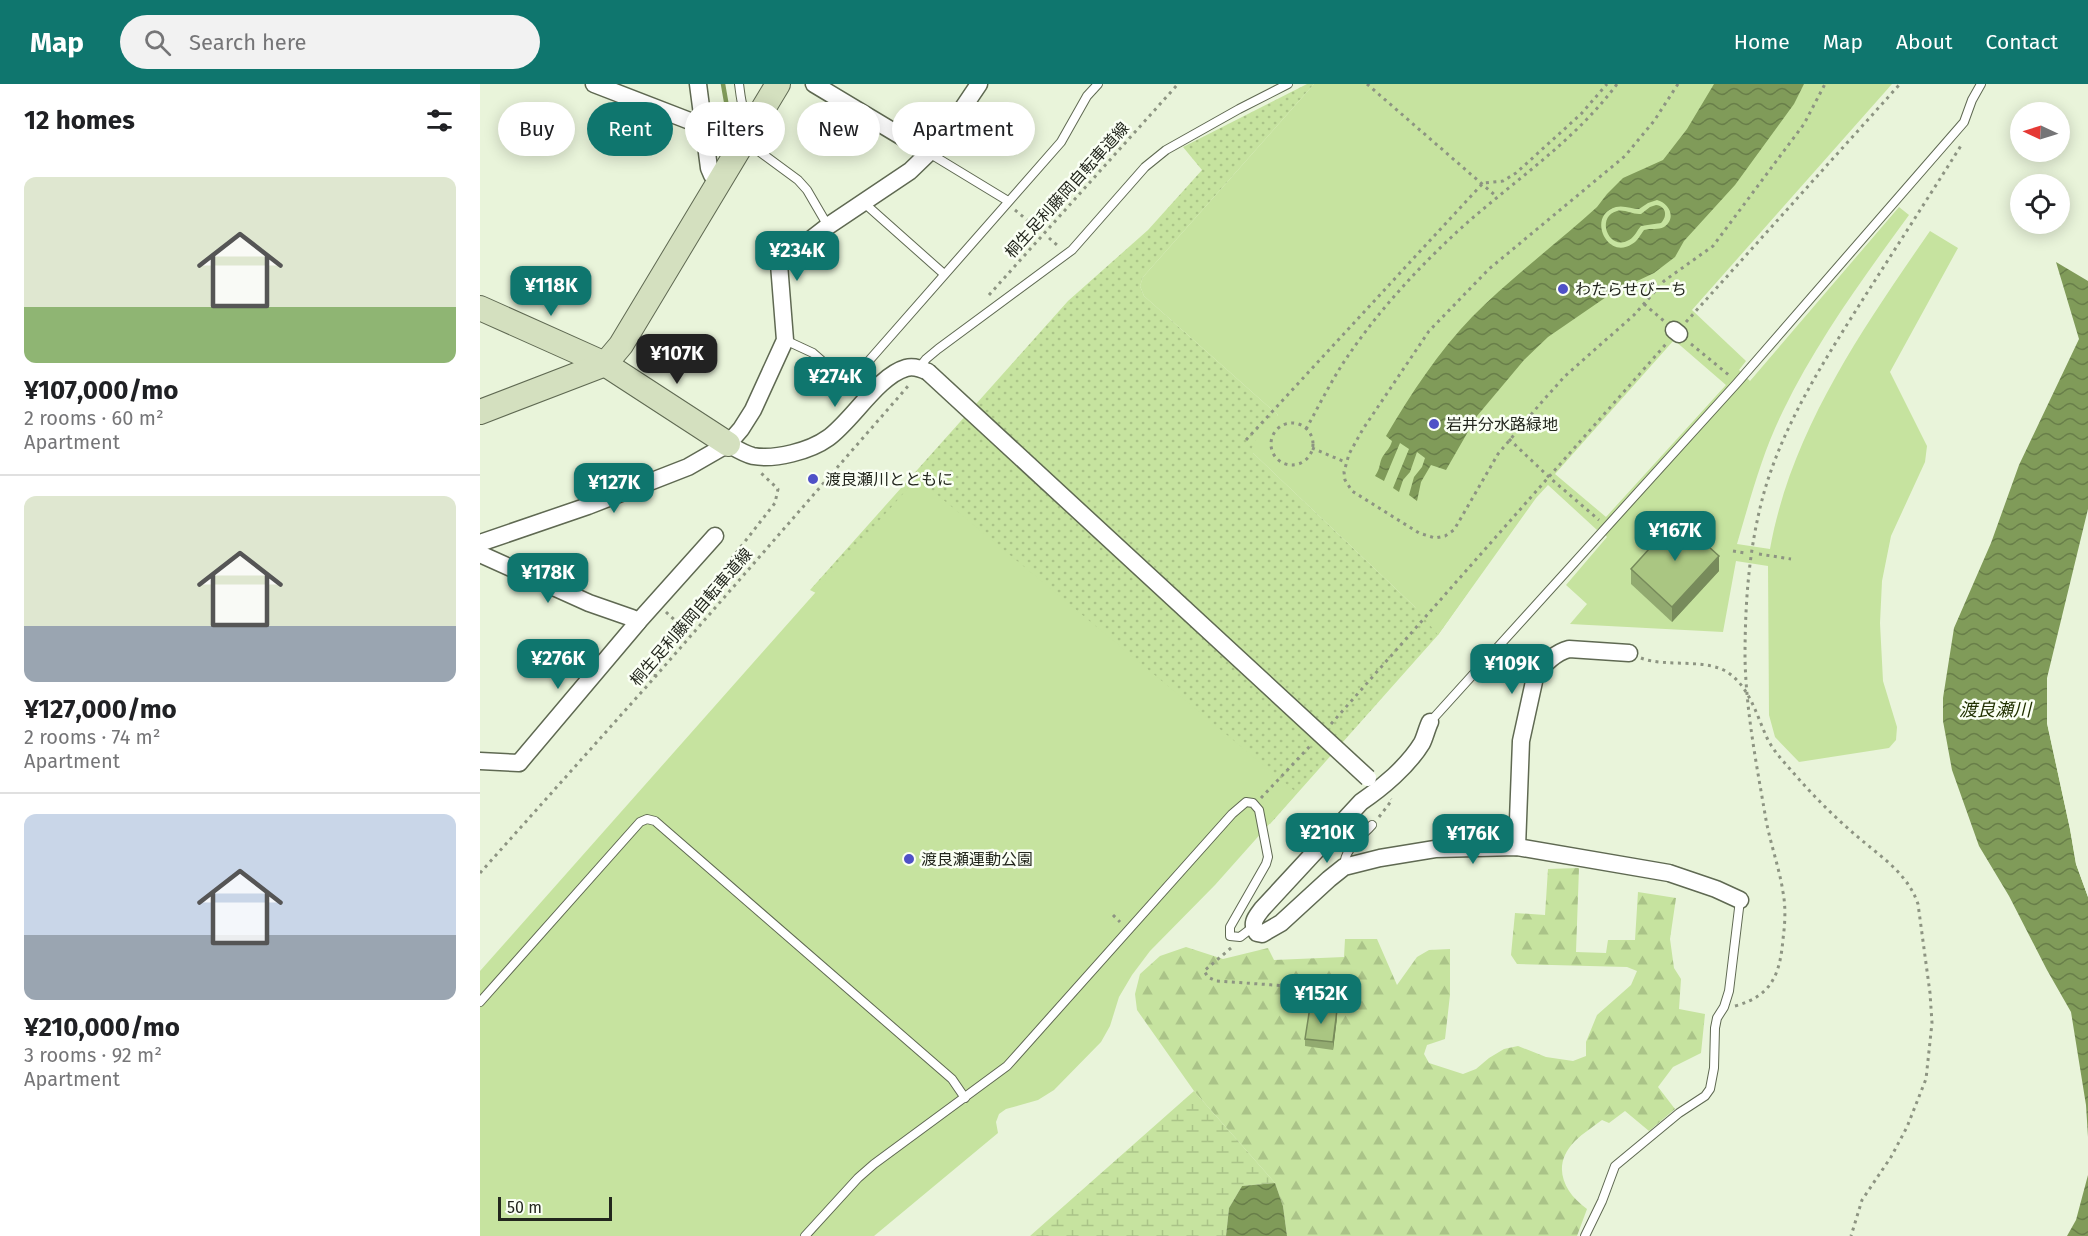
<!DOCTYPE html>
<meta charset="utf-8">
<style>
body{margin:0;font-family:"Fira Sans","Noto Sans JP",sans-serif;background:#f2f2f2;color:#202124;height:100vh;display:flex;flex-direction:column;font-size:22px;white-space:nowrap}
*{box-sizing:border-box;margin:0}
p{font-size:20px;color:#757577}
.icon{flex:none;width:33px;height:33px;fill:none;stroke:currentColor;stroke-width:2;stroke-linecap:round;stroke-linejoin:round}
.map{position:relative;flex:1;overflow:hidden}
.details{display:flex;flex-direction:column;background:#fff;width:480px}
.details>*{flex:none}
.guide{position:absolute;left:18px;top:18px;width:570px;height:54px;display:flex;gap:12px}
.needle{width:39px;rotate:274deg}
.tools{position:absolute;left:1530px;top:18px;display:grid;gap:12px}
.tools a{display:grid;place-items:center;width:60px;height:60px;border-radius:50%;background:#fff;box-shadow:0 3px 15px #0003;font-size:30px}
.scale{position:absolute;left:18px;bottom:15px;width:114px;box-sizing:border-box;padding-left:6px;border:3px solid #22261d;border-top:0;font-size:16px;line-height:21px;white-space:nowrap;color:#22261d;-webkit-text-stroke:4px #fafff4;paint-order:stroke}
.price{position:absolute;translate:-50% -51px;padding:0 14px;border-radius:12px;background:#0f766e;color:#fff;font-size:20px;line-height:39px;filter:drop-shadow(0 2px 3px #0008)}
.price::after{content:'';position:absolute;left:50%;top:36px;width:18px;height:14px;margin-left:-9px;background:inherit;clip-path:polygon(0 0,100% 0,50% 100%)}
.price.on{background:#222;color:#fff}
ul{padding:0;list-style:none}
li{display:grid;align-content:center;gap:12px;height:318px;padding:0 24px}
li+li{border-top:2px solid #e0e0e0}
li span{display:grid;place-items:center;height:186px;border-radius:12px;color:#555}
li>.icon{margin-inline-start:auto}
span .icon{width:108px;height:108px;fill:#fffc;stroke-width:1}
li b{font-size:26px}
h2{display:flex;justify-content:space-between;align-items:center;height:72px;padding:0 24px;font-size:26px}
.chip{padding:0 21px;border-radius:27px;background:#fff;box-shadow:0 3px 15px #0003;font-size:21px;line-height:54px}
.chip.on{background:#0f766e;color:#fff}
header{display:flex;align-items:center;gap:36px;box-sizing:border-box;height:84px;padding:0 30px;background:#0f766e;color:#fff}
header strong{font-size:28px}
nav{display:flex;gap:33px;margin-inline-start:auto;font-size:21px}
.search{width:420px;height:54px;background:#f2f2f2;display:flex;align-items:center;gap:15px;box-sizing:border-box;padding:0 21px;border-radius:33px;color:#757577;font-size:22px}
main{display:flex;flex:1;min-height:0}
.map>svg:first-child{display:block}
.grass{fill:url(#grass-dots)}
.forest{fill:url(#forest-firs)}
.wetland{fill:url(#wetland-marsh)}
.garden{fill:#c6e39f;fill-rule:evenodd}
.water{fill:url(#water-waves);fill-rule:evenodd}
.pier{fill:#e9f4da}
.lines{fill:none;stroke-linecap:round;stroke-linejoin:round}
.stream{stroke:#809b59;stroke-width:4.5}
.lane-casing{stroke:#5f6952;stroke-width:10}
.street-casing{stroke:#5f6952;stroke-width:19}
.secondary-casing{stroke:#5f6952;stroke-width:26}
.path{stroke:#8d9482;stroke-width:3;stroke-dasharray:3 4.5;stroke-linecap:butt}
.lane{stroke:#fff;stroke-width:8}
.street{stroke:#fff;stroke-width:16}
.secondary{stroke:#d4e0bf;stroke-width:24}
.street-bridge-casing{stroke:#5f6952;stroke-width:19;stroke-linecap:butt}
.street-bridge{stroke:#fff;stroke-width:16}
.wall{fill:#92aa70}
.shaded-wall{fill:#778b5b}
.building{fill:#aac682;stroke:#778b5b;stroke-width:1.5}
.poi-dot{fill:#4f51c7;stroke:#fafff4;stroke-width:2}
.labels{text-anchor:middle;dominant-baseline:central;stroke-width:5;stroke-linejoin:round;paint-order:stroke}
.street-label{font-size:16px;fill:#22261d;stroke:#fafff4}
.poi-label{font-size:16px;fill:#22261d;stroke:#fafff4;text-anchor:start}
.water-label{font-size:18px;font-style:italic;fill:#203000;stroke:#fafff4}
</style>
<header>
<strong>Map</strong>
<div class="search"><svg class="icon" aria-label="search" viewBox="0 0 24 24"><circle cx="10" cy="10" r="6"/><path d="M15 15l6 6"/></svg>Search here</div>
<nav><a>Home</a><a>Map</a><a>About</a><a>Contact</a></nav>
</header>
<main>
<section class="details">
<h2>12 homes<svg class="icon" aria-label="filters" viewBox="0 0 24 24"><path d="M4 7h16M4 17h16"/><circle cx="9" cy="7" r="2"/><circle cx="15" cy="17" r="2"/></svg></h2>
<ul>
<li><span style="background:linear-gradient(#dfe7d0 70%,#8fb573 0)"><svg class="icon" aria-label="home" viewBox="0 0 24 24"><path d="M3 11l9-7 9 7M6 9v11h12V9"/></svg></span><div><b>¥107,000/mo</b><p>2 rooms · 60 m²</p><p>Apartment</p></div></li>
<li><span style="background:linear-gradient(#dfe7d0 70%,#9aa5b1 0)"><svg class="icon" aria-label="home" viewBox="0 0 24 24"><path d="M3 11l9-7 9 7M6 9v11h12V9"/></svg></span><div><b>¥127,000/mo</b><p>2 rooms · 74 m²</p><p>Apartment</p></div></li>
<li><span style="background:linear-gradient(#c9d6e8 65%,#9aa5b1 0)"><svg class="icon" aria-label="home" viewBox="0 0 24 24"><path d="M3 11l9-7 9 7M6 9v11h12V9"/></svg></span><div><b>¥210,000/mo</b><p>3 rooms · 92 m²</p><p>Apartment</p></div></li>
</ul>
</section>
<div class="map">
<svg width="1608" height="1152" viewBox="0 0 1608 1152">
<defs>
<pattern id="grass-dots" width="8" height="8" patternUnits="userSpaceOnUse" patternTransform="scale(1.5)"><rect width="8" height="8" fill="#c6e39f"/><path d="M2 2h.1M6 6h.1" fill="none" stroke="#aac388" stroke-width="1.8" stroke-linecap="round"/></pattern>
<pattern id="forest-firs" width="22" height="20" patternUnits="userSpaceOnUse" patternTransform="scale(1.5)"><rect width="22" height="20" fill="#c6e39f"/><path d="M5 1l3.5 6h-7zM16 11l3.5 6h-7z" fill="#aac388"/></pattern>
<pattern id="wetland-marsh" width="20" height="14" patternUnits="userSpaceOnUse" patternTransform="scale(1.5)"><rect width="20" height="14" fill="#c6e39f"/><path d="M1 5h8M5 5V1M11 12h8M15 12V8" fill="none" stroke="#aac388"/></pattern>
<pattern id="water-waves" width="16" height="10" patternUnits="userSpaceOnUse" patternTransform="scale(1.5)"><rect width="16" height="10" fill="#809b59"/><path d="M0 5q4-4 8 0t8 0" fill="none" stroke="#687e49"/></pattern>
</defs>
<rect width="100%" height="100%" fill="#e9f4da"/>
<path class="grass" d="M827 0H834L663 193 660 202 664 212 798 331 773 369 935 523 944 529 989 507 958 551 790 740 330 506 588 217 668 146 722 86 703 63Z"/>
<path class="forest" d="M1099 784 1096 868 1126 869 1128 856H1155L1158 808 1196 814 1190 855 1194 884 1201 895 1199 925 1225 930 1221 969 1193 983 1178 1003 1195 1025 1169 1047 1145 1027 1129 1039 1122 1036C1113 1043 1103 1049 1095 1057 1071 1081 1083 1108 1107 1125L1097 1152H807L803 1122 795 1099 714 1007 657 926 655 910 660 890 680 872 706 863 743 875 788 864 794 876 864 873 865 855H897L917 901 937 873 949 866 970 865V911L965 955 947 961 944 970 949 979 983 990 996 985 1009 974 1024 965 1038 962 1066 973 1093 977 1106 972V958L1117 931 1151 901 1157 887 1147 883 1037 880 1031 871 1035 829 1065 831 1068 785Z"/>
<path class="wetland" d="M714 1007 795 1099 762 1102 749 1124 746 1152H550Z"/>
<g class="garden">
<path d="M834 0H1412L1212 226 1266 277 1259 286 1270 297 1419 123 1429 131C1383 194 1337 257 1303 327 1282 369 1270 416 1257 460L1290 465C1311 347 1383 244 1450 147L1478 164 1410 288 1447 362 1445 378 1411 452 1402 497 1400 539 1403 597 1417 643 1416 656 1409 664 1319 678 1295 653 1289 631 1288 482 1256 477 1243 548 1090 540 1107 520 1086 501 1127 453 1120 444 1117 446 1068 401 1056 414 958 551 935 523 773 369 772 364 775 357 798 331 664 212 660 202 663 193ZM1194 256 1246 301 1126 433 1075 390Z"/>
<path d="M437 394 817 709 735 801 670 867 652 891 639 913 630 942 621 958 574 1006 558 1016 526 1025 519 1030 516 1038 518 1049 394 1152H0V887Z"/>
</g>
<g class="water">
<path d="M1234 0H1324L1314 20 1255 101 1204 157 1195 173 1174 189 1132 209 1068 253 1044 276 997 332 966 386 951 381 941 398 937 417 929 411 934 393 942 383 945 374 937 368 930 388 923 396 919 408 913 404 929 365 920 359 904 397 895 392C901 384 899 378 903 372 907 366 910 364 912 357L906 352C931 310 958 268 992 233 1031 194 1076 160 1117 123L1127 110 1143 94 1183 76 1207 45ZM1177 116C1189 119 1197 134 1184 143 1178 146 1171 144 1164 146 1160 151 1158 157 1152 160 1127 177 1106 131 1136 123 1144 121 1152 125 1159 125L1168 119Z"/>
<path d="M1176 121C1186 122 1188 132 1181 139L1161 142C1157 146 1155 153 1149 156 1129 168 1115 133 1137 127 1145 125 1153 131 1161 130L1170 123Z"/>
<path d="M1576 178 1608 197V425L1567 594V639L1590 745 1596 780 1608 813V1053L1606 1021 1591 928 1567 886 1529 812 1499 762 1472 686 1463 637V614L1474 544 1511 459 1539 381 1599 255Z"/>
<path d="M1608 1091V1152H1587L1596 1136Z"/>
<path d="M795 1099 803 1122 807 1152H746L749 1124 762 1102Z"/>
</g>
<path class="pier" d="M1567 594 1570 596V638L1593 745 1599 779 1608 806V813L1596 780 1590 745 1567 639Z"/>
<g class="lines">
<path class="stream" d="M243 0 251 46"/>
<defs>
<g id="lane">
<path d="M259 0C261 13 261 29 273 37"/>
<path d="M265 57 318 96 327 106 348 142"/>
<path d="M449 69 528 117"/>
<path d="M383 118 464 190"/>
<path d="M305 256 333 269 364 296H372L581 58 607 12 618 0"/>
<path d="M439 284 446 275 458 265 592 166 665 83 686 66 759 25 808 0"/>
<path d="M950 638 1257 299 1484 38 1492 16 1501 0"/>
<path d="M864 783C864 765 880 754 892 741"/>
<path d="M0 918 160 738 167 735 175 737 472 995 485 1014"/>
<path d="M325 1152 378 1094 394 1080 527 982 752 730 766 718 773 719 779 726 788 773 786 780 750 843V852L760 853 773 843"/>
<path d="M1105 1152 1122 1117 1135 1082 1199 1029 1225 1012 1230 1005 1234 984 1235 944 1237 934 1244 923 1249 907 1260 816"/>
</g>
<g id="street">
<path d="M114 0 215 39 224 40"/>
<path d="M218 0 229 84 232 91 239 97"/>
<path d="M334 0 449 69"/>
<path d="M1194 246 1199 250"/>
<path d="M248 360C255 364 264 370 273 372 295 376 330 367 348 354 372 337 398 292 426 284 433 282 442 285 448 288"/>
<path d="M0 459 108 422 208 383 248 360 261 345 273 326 305 256 299 180 348 142 430 87 460 58 499 0"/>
<path d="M0 470 109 519 152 534 158 538"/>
<path d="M950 638C947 644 945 653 942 659 928 682 902 704 881 718L782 825C776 833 770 839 777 849L782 850 801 839 849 795 864 783 900 774 955 765 1037 763 1189 789 1236 805 1260 816"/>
<path d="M0 677 39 679 158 538 235 452"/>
<path d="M1037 763 1041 657 1055 593C1063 581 1074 569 1089 565L1149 569"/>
</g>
<g id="secondary">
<path d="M0 224 125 280 248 360"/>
<path d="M0 328 125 280 141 261 298 0"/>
</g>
</defs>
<use href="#lane" class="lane-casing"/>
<use href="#street" class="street-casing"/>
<use href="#secondary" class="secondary-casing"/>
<g class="path">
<path d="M887 0 1017 113"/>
<path d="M1198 0 1174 37 1145 72 1009 185 949 247 883 345 869 370 864 388 865 396 872 407 939 449 955 454 965 452 974 446 1018 370 1060 320 1085 292 1154 231 1184 197 1233 162 1324 40 1345 0"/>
<path d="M535 126 559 146"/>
<path d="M569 154 578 162"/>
<path d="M509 211 698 0"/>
<path d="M1164 220 1184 237"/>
<path d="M1206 238 1420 0"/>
<path d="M1211 260 1250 292"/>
<circle cx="812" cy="360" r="21"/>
<path d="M826 345C840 320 853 293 870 269 901 224 939 183 979 146 1032 98 1094 58 1137 0"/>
<path d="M1029 355 1070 394 1119 436"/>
<path d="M766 356 1003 99 1023 97 1036 89 1101 30 1127 0"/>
<path d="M832 364 865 378"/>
<path d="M1253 467 1265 469"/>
<path d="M1279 470 1311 475"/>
<path d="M186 528 200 541"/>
<path d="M1161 574C1186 584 1228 573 1250 590 1271 606 1277 633 1288 656 1294 667 1302 676 1310 685 1329 707 1349 728 1371 747 1395 769 1427 787 1438 820L1450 909 1452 939 1446 995 1427 1043 1411 1073 1382 1116 1371 1152"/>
<path d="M175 593 176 582 183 566 202 538 295 419 298 405 281 389"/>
<path d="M851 640 1186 260"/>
<path d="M781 714 830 662"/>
<path d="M899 733 912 716 911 715"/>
<path d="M0 789 175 593 429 301"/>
<path d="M633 831 640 838"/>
<path d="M751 864 724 887 728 893 736 897 852 905 849 927"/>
<path d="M1255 922C1292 912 1300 890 1303 855 1305 840 1306 824 1303 808 1299 782 1289 756 1285 730 1276 678 1266 626 1265 574 1265 517 1269 461 1285 405 1306 335 1346 274 1385 212 1417 162 1450 111 1482 60"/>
</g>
<use href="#lane" class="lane"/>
<use href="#street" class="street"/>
<use href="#secondary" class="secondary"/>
<defs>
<path id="street-bridge" d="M448 288 888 694"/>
</defs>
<use href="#street-bridge" class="street-bridge-casing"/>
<use href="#street-bridge" class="street-bridge"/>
</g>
<g class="wall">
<path d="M1151 485 1239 487 1192 538 1151 500Z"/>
<path d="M857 934 853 966 825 962V955Z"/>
</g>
<g class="shaded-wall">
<path d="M1239 472V487L1192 538V523Z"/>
<path d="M857 926V934L853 966V958Z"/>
</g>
<g class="building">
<path d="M1197 434 1239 472 1192 523 1151 485Z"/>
<path d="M830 923 857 926 853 958 825 955Z"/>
</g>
<g class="poi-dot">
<circle cx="1083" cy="205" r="6"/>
<circle cx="954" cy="340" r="6"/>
<circle cx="333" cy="395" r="6"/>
<circle cx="429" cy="775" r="6"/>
</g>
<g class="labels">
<g class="street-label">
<text transform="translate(587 106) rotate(-48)">桐生足利藤岡自転車道線</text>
<text transform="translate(211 533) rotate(-49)">桐生足利藤岡自転車道線</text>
</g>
<g class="poi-label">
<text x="1095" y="205">わたらせびーち</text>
<text x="966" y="340">岩井分水路緑地</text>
<text x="345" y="395">渡良瀬川とともに</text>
<text x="441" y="775">渡良瀬運動公園</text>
</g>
<g class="water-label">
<text x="1515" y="626">渡良瀬川</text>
</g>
</g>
</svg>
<div class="tools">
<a><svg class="needle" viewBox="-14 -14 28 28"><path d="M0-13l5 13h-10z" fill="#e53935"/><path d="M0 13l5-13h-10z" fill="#757577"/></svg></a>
<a><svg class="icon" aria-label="locate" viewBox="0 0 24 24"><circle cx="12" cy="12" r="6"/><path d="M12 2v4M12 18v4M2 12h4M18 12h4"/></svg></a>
</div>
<div class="scale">50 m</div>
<b class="price" style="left:317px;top:198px">¥234K</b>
<b class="price" style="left:71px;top:233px">¥118K</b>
<b class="price on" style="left:197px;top:301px">¥107K</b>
<b class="price" style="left:355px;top:324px">¥274K</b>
<b class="price" style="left:134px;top:430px">¥127K</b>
<b class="price" style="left:1195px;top:478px">¥167K</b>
<b class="price" style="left:68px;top:520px">¥178K</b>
<b class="price" style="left:78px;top:606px">¥276K</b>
<b class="price" style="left:1032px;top:611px">¥109K</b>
<b class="price" style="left:847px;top:780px">¥210K</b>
<b class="price" style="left:993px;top:781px">¥176K</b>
<b class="price" style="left:841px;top:941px">¥152K</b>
<div class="guide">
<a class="chip">Buy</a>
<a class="chip on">Rent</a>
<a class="chip">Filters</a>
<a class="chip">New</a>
<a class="chip">Apartment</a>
</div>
</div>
</main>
